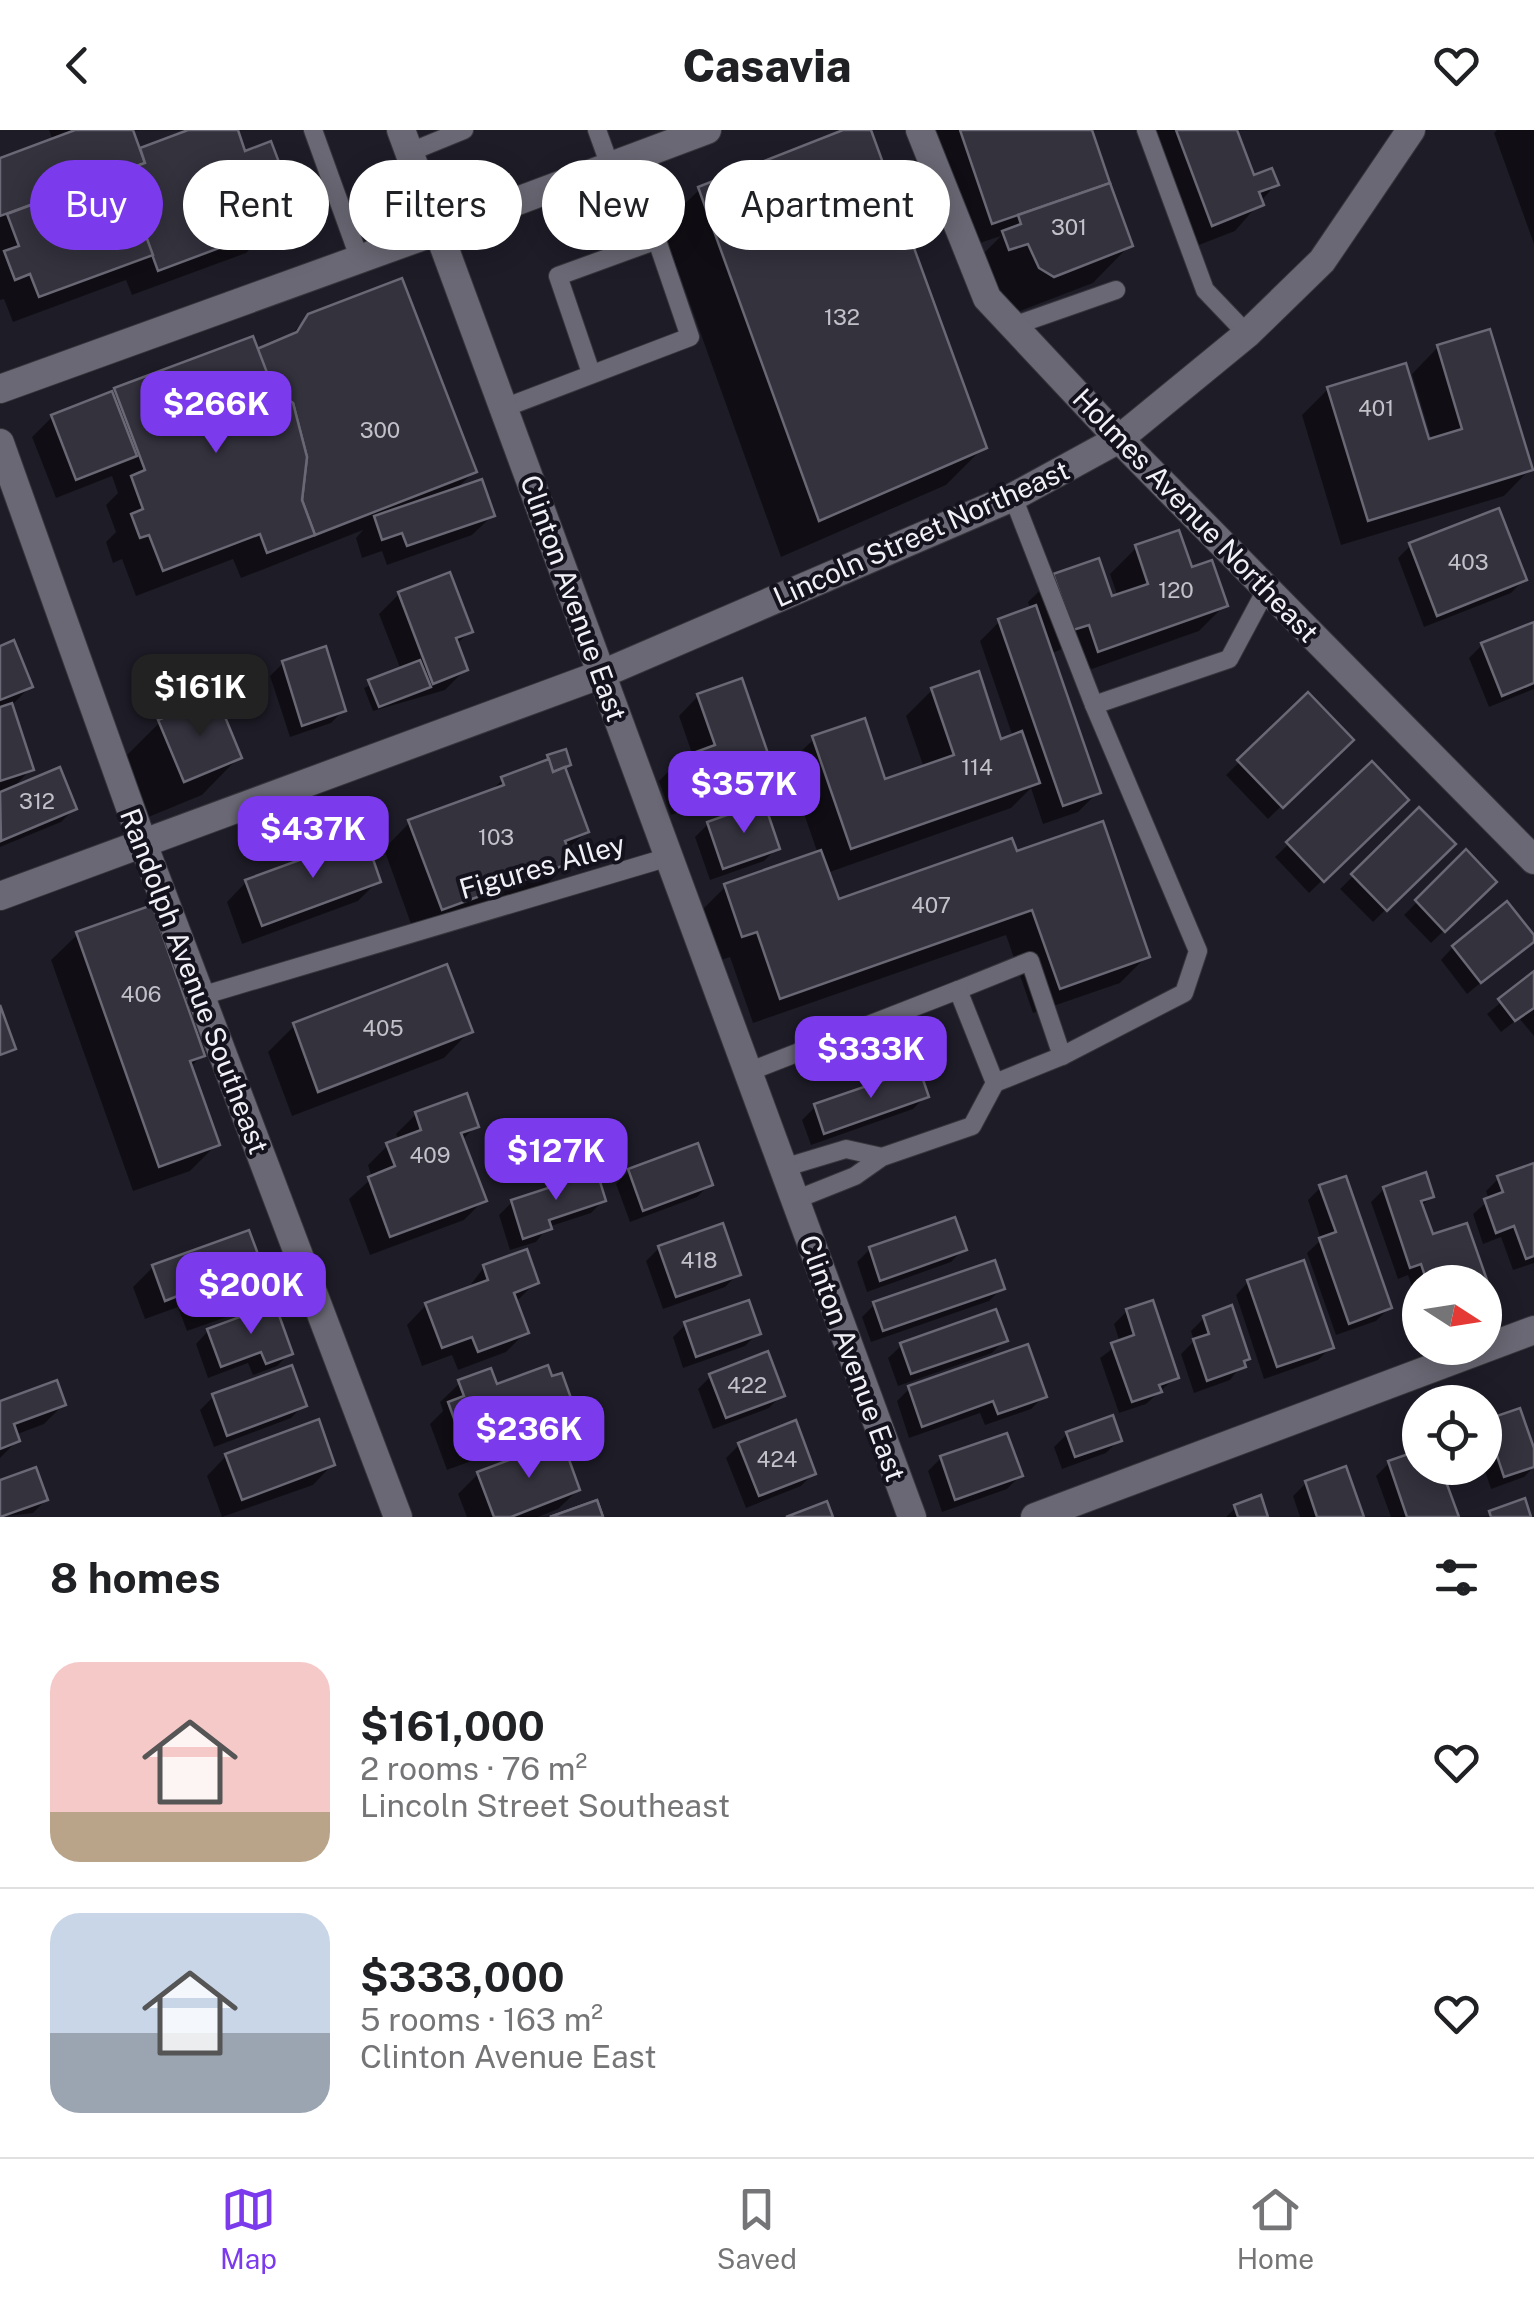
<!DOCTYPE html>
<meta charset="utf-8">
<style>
body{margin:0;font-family:"Public Sans",sans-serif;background:#f2f2f2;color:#202124;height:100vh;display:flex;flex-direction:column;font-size:38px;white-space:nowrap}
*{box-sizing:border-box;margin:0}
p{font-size:32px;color:#757577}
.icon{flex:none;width:55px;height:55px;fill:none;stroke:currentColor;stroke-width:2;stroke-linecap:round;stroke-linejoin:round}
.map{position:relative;height:1387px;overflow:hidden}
.panel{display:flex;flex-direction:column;background:#fff;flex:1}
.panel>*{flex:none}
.hud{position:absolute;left:30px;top:30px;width:1000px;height:90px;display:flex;gap:20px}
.needle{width:65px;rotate:102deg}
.buttons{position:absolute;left:1402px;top:1135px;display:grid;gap:20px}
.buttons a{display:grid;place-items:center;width:100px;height:100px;border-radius:50%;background:#fff;box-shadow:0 5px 25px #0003;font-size:50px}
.price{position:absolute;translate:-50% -85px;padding:0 22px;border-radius:20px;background:#7c3aed;color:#fff;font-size:32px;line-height:65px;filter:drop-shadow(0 2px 5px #0008)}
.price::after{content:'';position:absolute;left:50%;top:60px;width:30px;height:22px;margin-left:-15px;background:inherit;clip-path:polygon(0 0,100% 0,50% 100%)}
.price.on{background:#222;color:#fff}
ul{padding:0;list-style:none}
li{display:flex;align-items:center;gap:30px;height:250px;padding:0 50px}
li+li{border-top:2px solid #e0e0e0}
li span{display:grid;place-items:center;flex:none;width:280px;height:200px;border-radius:30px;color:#555}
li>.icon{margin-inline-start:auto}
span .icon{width:120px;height:120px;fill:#fffc;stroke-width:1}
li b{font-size:42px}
h2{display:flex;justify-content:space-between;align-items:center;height:120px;padding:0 50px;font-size:42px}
.pill{padding:0 35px;border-radius:45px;background:#fff;box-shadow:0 5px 25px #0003;font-size:35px;line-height:90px}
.pill.on{background:#7c3aed;color:#fff}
header{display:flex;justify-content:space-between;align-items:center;height:130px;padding:0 50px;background:#fff;font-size:45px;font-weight:800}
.tabs{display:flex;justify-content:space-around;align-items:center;height:140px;border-top:2px solid #e0e0e0;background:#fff;font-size:28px;color:#757577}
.tabs a{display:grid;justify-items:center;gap:5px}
.tabs .on{color:#7c3aed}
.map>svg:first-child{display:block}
.shadow{fill:#0007}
.building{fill:#33323d;stroke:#696874;stroke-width:2.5}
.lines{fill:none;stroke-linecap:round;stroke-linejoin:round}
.service-casing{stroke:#37363d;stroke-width:20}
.minor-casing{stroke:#37363d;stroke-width:30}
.tertiary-casing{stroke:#37363d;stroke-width:30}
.secondary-casing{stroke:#37363d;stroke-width:30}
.service{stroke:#696874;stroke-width:18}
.minor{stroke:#696874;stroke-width:28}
.tertiary{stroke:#696874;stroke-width:28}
.secondary{stroke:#696874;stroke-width:28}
.labels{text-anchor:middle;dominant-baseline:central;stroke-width:8;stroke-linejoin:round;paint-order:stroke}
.number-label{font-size:22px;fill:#c2c0c8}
.street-label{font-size:28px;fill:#f1f0f7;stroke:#14131d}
</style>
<header><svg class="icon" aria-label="back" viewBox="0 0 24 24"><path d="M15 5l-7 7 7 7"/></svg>Casavia<svg class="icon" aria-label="heart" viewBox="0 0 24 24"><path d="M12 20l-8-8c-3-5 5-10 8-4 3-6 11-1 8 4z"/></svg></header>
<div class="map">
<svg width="1534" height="1387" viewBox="0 0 1534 1387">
<rect width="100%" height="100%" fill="#1e1c27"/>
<g class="shadow">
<path d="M49 0H130L139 23 195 0H235L244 24 288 63 267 84 272 97 246 123 132 165 126 150 13 192 4 169 0 170V30L53 11Z"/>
<path d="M850 0H868L984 317 946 355 781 427 662 96 700 59Z"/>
<path d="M925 0H1089L1130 115 1093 153 1015 183 966 141 1001 106 965 118Z"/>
<path d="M1141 0H1234L1252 48 1276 54 1235 101 1186 120Z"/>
<path d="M1497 0H1534V114L1494 3Z"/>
<path d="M309 186 474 342 453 362 492 386 472 405 387 435 382 421 362 428 356 408 363 400 241 448 233 429 136 466 122 429 113 433 106 412 116 402 106 375 118 363 112 346 56 368 32 307 52 287 116 260 286 210Z"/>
<path d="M1438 217 1530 339 1504 366 1341 415 1302 285 1328 259 1427 312 1432 311 1412 244Z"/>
<path d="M1411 415 1524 450 1511 463 1424 497 1398 428Z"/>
<path d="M1136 418 1225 475 1199 501 1072 546 1062 519 1050 524 1098 662 1078 682 1043 694 1031 658 1011 678 827 743 837 772 1015 724 1147 826 1120 853 1033 883 1006 805 753 893 730 827 716 832 699 783 725 757 818 724 787 635 814 609 883 653 924 638 906 586 932 560 1000 612 1013 607 980 511 1000 491 1031 480 1028 472 1055 446 1110 469 1118 467 1110 444Z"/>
<path d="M399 464 470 501 456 515 465 540 445 560 373 581 364 558 401 540 379 484Z"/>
<path d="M1534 495V559L1489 577 1469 528 1482 515Z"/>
<path d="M0 519 30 557 11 576 31 639 10 661 74 679 61 692 0 717Z"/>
<path d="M283 533 344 580 331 593 290 607 270 546Z"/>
<path d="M1308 565 1350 610 1268 689 1226 645Z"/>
<path d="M698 566 771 637 751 657 671 685 659 651 679 631 693 626 679 586Z"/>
<path d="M160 592 239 627 202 665 146 688 122 630Z"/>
<path d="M549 628 569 634 563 640 586 702 566 721 570 731 544 757 415 805 384 719 410 692 489 663 503 649Z"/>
<path d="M1372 634 1405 670 1309 763 1275 727Z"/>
<path d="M1419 681 1452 714 1373 792 1340 759Z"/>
<path d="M708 694 777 718 764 731 710 750 695 707Z"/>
<path d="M1466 723 1494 752 1431 813 1404 785Z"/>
<path d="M378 751 358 771 242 814 227 772 246 752Z"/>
<path d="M78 804 202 925 190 938 217 1014 190 1041 133 1061 51 830Z"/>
<path d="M1534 809 1467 864 1441 830 1453 817Z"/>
<path d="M1534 845V906L1519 888 1501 902 1487 884Z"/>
<path d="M294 896 470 901 444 928 292 986 268 922Z"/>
<path d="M926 966 913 979 811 1015 802 990 815 977Z"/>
<path d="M416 984 476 996 461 1011 484 1070 464 1090 370 1125 349 1069 372 1048 368 1035 387 1016 399 1011 396 1004Z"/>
<path d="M1534 1036V1133L1513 1140 1501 1107 1483 1114 1473 1084 1489 1070 1486 1061 1499 1048Z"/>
<path d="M629 1041 710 1054 697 1067 630 1092 616 1054Z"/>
<path d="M1321 1057 1389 1178 1376 1191 1336 1205 1307 1123 1321 1110 1308 1070Z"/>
<path d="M1384 1059 1432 1066 1420 1077 1431 1108 1484 1149 1420 1152V1180L1408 1145 1398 1149 1371 1072Z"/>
<path d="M604 1070 591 1083 548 1097 536 1112 510 1120 499 1085 512 1072Z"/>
<path d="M659 1118 738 1144 725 1157 663 1179 646 1131Z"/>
<path d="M870 1119H964L951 1132 867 1162 857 1132Z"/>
<path d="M153 1137 268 1159 249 1179 187 1201 178 1177 145 1189 133 1157Z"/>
<path d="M484 1137 536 1152 515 1173 526 1202 506 1222 458 1240 452 1225 422 1236 407 1195 426 1175 466 1161Z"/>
<path d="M1248 1152 1331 1217 1318 1230 1264 1249 1236 1165Z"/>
<path d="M1002 1158 989 1171 871 1212 862 1187 875 1174Z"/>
<path d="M1127 1181 1176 1247 1146 1274 1119 1283 1100 1228 1120 1213 1114 1194Z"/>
<path d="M1204 1188 1247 1228 1230 1250 1194 1263 1181 1224 1194 1211 1191 1201Z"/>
<path d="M686 1194 758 1203 745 1216 683 1238 673 1207Z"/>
<path d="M208 1201 290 1223 277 1236 253 1245 248 1233 208 1248 196 1214Z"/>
<path d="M1005 1210 992 1223 898 1256 888 1228 901 1216Z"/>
<path d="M711 1246 782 1265 769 1278 713 1299 698 1259Z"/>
<path d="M460 1253 496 1257 573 1281 553 1301 447 1340 430 1294 443 1281 440 1272Z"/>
<path d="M910 1258 1044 1266 1031 1279 985 1295 980 1283 909 1308 897 1271Z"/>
<path d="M213 1267 304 1275 291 1288 214 1317 200 1280Z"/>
<path d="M0 1274H64L44 1294 15 1305 17 1311 0 1328Z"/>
<path d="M1519 1281 1534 1337 1524 1347 1491 1359 1484 1338 1485 1293Z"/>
<path d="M1067 1304 1119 1310 1106 1323 1062 1339 1054 1317Z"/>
<path d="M739 1315 814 1343 801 1356 746 1378 726 1328Z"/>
<path d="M1420 1323V1338H1439L1456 1387H1391L1376 1346 1389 1333Z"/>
<path d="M226 1326 332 1335 313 1355 222 1387 207 1346Z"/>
<path d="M941 1328 1020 1346 1007 1359 942 1382 928 1341Z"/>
<path d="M478 1344 578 1360 558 1379 538 1387H467L458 1364Z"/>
<path d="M0 1353 46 1370 33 1383 0 1387Z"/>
<path d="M1306 1353 1361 1387H1300L1293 1366Z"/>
<path d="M1236 1377 1266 1387H1226Z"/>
</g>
<g class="building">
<path d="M75 0H133L145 33 0 86V28Z"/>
<path d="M188 0H238L245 21 271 11 291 64 266 73 275 97 158 141 122 41 145 33 140 18Z"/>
<path d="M843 0H871L987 318 819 391 698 57Z"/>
<path d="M960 0H1092L1110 53 992 94Z"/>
<path d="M1176 0H1237L1254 45 1272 38 1279 55 1259 62 1264 75 1212 96Z"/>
<path d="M122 41 153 125 39 167 30 144 15 150 4 121 19 116 7 84Z"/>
<path d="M1110 53 1133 116 1054 147 1039 138 1028 114 1009 120 1002 101 1021 94 1018 85Z"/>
<path d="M402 148 477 342 315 405 302 370 307 327 293 273 274 261 257 219 297 202 308 184Z"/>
<path d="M1490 199 1533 340 1368 391 1327 257 1406 233 1429 309 1462 299 1437 215Z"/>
<path d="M253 206 274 261 293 273 307 327 302 370 315 405 267 423 260 404 163 441 149 405 140 408 131 384 143 379 131 346 145 340 114 258Z"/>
<path d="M112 261 137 326 76 350 51 285Z"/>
<path d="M482 349 495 386 407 416 402 403 382 410 374 386Z"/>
<path d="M1499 378 1527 450 1437 486 1409 413Z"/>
<path d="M1179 400 1192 437 1212 430 1228 476 1098 522 1089 495 1073 500 1053 444 1099 428 1112 466 1148 454 1135 415Z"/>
<path d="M450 442 473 502 456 508 468 540 433 554 398 462Z"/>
<path d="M1036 475 1101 663 1063 676 998 489Z"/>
<path d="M1534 492V553L1502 566 1481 513Z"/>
<path d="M14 510 33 557 0 570V516Z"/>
<path d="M326 516 346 581 302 596 282 531Z"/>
<path d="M420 530 431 557 379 577 368 550Z"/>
<path d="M979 541 1001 609 1022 601 1040 653 851 719 812 606 865 588 885 649 954 625 931 558Z"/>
<path d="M742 548 773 638 690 667 677 629 715 615 697 564Z"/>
<path d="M1308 562 1354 610 1283 678 1237 630Z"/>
<path d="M216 565 242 628 184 652 158 590Z"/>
<path d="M12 573 34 640 0 651V577Z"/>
<path d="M566 619 571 635 553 642 547 625Z"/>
<path d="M549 629 553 642 565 637 589 702 565 711 573 732 442 780 408 690 504 655 501 647Z"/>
<path d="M1372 631 1409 670 1324 752 1286 712Z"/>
<path d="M60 637 77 679 1 711 0 662Z"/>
<path d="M764 672 780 719 723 739 707 692Z"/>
<path d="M1419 677 1456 714 1387 781 1351 744Z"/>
<path d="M1103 691 1150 827 1060 859 1032 780 780 869 757 802 742 807 724 754 821 720 839 769 1012 708 1017 721Z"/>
<path d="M365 706 381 752 262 796 245 750Z"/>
<path d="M1466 719 1497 752 1445 802 1415 770Z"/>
<path d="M1507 771 1534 805V812L1481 853 1452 816Z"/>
<path d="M152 775 205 926 190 931 220 1015 159 1037 76 802Z"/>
<path d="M447 834 473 902 318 962 293 893Z"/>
<path d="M1534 841V878L1515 891 1498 869Z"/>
<path d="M0 875 16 919 0 925Z"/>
<path d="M919 938 929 967 824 1004 814 974Z"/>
<path d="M467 963 479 997 461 1003 487 1071 390 1107 368 1047 395 1036 386 1013 421 1000 415 982Z"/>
<path d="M698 1013 713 1055 643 1081 628 1039Z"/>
<path d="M1534 1033V1126L1526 1129 1514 1096 1496 1103 1484 1069 1503 1062 1497 1046Z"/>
<path d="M597 1042 606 1071 549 1090 552 1099 523 1109 511 1070Z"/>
<path d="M1426 1042 1434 1067 1421 1071 1433 1104 1467 1093 1487 1150 1427 1152 1421 1134 1410 1138 1383 1057Z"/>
<path d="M1346 1046 1392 1178 1349 1194 1319 1108 1336 1102 1319 1055Z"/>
<path d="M955 1087 967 1120 880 1151 869 1117Z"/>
<path d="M723 1093 741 1145 676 1167 658 1116Z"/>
<path d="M249 1100 271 1159 207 1183 198 1158 165 1171 152 1135Z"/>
<path d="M527 1119 539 1153 514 1163 529 1203 478 1222 472 1207 442 1218 425 1173 488 1150 483 1135Z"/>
<path d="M995 1130 1005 1159 883 1201 873 1172Z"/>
<path d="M1304 1130 1334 1218 1277 1237 1247 1150Z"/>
<path d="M749 1170 761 1204 696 1227 684 1192Z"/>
<path d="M1153 1170 1179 1248 1159 1255 1162 1262 1132 1272 1111 1213 1134 1205 1126 1179Z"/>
<path d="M275 1174 293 1224 266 1234 261 1222 221 1237 207 1199Z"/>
<path d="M1232 1175 1250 1229 1244 1231 1246 1237 1207 1251 1193 1209 1209 1204 1203 1186Z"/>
<path d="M996 1179 1008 1211 911 1244 900 1213Z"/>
<path d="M1028 1214 1047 1267 998 1284 993 1271 922 1297 908 1256Z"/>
<path d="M768 1221 785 1266 726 1288 709 1244Z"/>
<path d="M292 1235 307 1276 227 1306 212 1264Z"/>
<path d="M548 1235 552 1246 562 1243 576 1282 466 1322 448 1272 464 1266 458 1250 491 1238 497 1254Z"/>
<path d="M57 1250 66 1275 14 1294 20 1311 0 1319V1271Z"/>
<path d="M1520 1278 1534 1318V1337L1504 1347 1485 1290Z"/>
<path d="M1113 1285 1122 1311 1075 1327 1066 1302Z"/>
<path d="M319 1289 335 1335 242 1370 225 1324Z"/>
<path d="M796 1290 816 1344 759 1366 738 1313Z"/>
<path d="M1007 1303 1023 1346 955 1370 940 1326Z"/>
<path d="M562 1310 580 1360 511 1387H494L477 1342Z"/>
<path d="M1420 1320V1338H1441L1459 1387H1407L1388 1331Z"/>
<path d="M1346 1336 1364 1387H1317L1305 1351Z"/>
<path d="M36 1337 48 1370 0 1387V1350Z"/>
<path d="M1261 1365 1268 1387H1238L1234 1375Z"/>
<path d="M1525 1368 1531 1387H1491L1489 1381Z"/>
<path d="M597 1370 603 1387H550Z"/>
<path d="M597 1370 603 1387H550Z"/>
<path d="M827 1371 833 1387H786Z"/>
</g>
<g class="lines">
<defs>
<g id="service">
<path d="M313 0 360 130"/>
<path d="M597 0 610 36"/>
<path d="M1146 0 1205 160 1247 204"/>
<path d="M410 22 464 0"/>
<path d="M1013 196 1116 160"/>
<path d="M591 243 558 146 657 110"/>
<path d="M504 278 690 207 629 29"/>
<path d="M1013 367 1094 575 1229 529 1267 458"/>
<path d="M958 860 1030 831 1062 926"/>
<path d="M201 866 669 727"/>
<path d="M748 942 958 860 995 953 1062 926 1184 863 1198 821 1094 575"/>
<path d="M783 1038 846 1019 882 1027"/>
<path d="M795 1070 855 1046 882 1027 972 996 995 953"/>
</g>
<g id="minor">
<path d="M0 259 440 100"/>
<path d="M0 313 142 711 398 1387"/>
<path d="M0 766 602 544"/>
<path d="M1035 1387 1534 1200"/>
</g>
<g id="tertiary">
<path d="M401 0 912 1387"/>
<path d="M440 100 707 0"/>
<path d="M602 544 1013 367 1119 309 1247 204 1322 131 1411 0"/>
</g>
<path id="secondary" d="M920 0 987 168 1119 309 1534 730"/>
</defs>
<use href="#service" class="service-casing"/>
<use href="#minor" class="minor-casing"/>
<use href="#tertiary" class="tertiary-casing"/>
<use href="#secondary" class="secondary-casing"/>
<use href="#service" class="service"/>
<use href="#minor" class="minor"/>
<use href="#tertiary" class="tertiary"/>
<use href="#secondary" class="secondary"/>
</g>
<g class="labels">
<g class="number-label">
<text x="1069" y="97">301</text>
<text x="842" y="187">132</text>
<text x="1376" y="278">401</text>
<text x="380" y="300">300</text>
<text x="1468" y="432">403</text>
<text x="1176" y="460">120</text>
<text x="977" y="637">114</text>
<text x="37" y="671">312</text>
<text x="496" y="707">103</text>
<text x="931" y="775">407</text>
<text x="141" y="864">406</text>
<text x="383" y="898">405</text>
<text x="430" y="1025">409</text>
<text x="699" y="1130">418</text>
<text x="747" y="1255">422</text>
<text x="777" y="1329">424</text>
</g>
<g class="street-label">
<text transform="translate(1196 385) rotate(46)">Holmes Avenue Northeast</text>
<text transform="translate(921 403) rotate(-24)">Lincoln Street Northeast</text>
<text transform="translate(574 468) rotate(70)">Clinton Avenue East</text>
<text transform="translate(542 736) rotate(-16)">Figures Alley</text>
<text transform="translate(195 851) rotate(69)">Randolph Avenue Southeast</text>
<text transform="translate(853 1228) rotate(70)">Clinton Avenue East</text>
</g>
</g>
</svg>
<div class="buttons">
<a><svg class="needle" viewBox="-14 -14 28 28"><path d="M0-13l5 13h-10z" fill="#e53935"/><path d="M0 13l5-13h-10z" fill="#757577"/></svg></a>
<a><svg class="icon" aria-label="locate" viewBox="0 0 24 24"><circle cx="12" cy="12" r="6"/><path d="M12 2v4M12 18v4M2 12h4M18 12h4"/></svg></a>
</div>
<b class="price" style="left:216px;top:326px">$266K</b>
<b class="price on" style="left:200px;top:609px">$161K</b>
<b class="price" style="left:744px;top:706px">$357K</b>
<b class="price" style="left:313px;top:751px">$437K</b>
<b class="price" style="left:871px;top:971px">$333K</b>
<b class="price" style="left:556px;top:1073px">$127K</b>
<b class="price" style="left:251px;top:1207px">$200K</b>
<b class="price" style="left:529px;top:1351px">$236K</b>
<div class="hud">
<a class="pill on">Buy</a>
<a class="pill">Rent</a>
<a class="pill">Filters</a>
<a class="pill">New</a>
<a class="pill">Apartment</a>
</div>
</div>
<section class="panel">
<h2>8 homes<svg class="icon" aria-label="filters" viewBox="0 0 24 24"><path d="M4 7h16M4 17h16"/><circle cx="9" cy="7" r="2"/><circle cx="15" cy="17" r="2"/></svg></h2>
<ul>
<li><span style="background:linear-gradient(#f6c9c9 75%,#b9a48a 0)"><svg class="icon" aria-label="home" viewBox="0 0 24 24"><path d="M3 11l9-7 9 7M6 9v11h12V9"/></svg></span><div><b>$161,000</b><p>2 rooms · 76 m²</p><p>Lincoln Street Southeast</p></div><svg class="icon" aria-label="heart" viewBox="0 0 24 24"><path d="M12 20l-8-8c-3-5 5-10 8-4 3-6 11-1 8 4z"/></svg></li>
<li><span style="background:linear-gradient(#c9d6e8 60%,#9aa5b1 0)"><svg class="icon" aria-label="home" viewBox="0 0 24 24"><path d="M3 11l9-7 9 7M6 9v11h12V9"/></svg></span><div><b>$333,000</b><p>5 rooms · 163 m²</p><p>Clinton Avenue East</p></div><svg class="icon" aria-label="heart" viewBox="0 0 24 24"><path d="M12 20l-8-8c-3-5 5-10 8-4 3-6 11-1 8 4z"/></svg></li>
</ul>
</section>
<nav class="tabs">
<a class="on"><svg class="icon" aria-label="map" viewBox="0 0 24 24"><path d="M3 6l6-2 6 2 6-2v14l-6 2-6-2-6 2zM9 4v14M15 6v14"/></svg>Map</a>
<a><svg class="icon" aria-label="saved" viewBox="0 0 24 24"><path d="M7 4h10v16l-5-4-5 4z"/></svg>Saved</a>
<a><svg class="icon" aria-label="home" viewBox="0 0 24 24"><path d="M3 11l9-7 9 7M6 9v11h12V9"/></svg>Home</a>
</nav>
